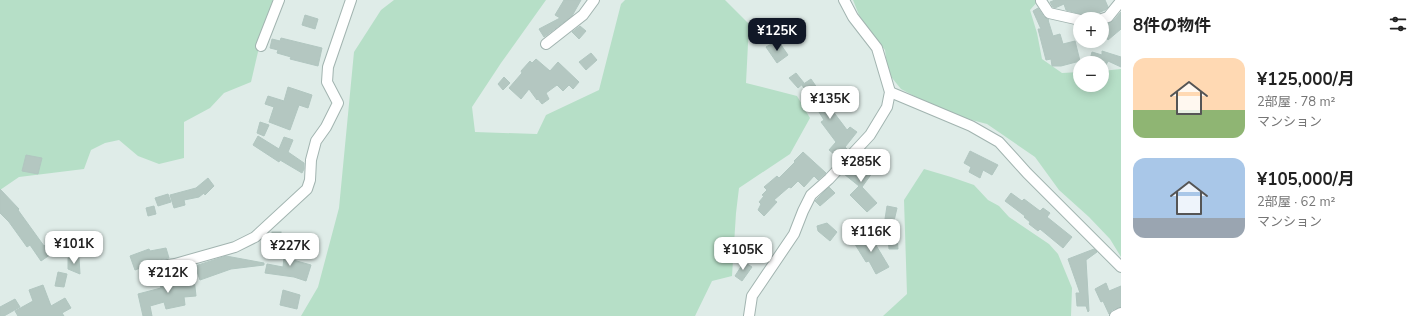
<!DOCTYPE html>
<html lang="ja">
<meta charset="utf-8">
<style>
body{margin:0;font-family:"Nunito Sans","Noto Sans JP",sans-serif;background:#f2f2f2;color:#222;height:100vh;display:flex;flex-direction:column;font-size:15px;white-space:nowrap}
*{box-sizing:border-box;margin:0}
p{font-size:13px;color:#767676}
.icon{flex:none;width:22px;height:22px;fill:none;stroke:currentColor;stroke-width:2;stroke-linecap:round;stroke-linejoin:round}
.map{position:relative;flex:1;overflow:hidden}
.sheet{display:flex;flex-direction:column;background:#fff;width:300px}
.sheet>*{flex:none}
.fabs{position:absolute;left:1073px;top:12px;display:grid;gap:8px}
.fabs a{display:grid;place-items:center;width:36px;height:36px;border-radius:50%;background:#fff;box-shadow:0 2px 10px #0003;font-size:20px}
.price{position:absolute;translate:-50% -34px;padding:0 9px;border-radius:8px;background:#fff;color:#222;font-size:13px;line-height:26px;filter:drop-shadow(0 1px 2px #0008)}
.price::after{content:'';position:absolute;left:50%;top:24px;width:12px;height:9px;margin-left:-6px;background:inherit;clip-path:polygon(0 0,100% 0,50% 100%)}
.price.selected{background:#111827;color:#fff}
ul{padding:0;list-style:none}
li{display:flex;align-items:center;gap:12px;height:100px;padding:0 12px}
li span{display:grid;place-items:center;flex:none;width:112px;height:80px;border-radius:12px;color:#555}
li>.icon{margin-inline-start:auto}
span .icon{width:48px;height:48px;fill:#fffc;stroke-width:1}
li b{font-size:17px}
h2{display:flex;justify-content:space-between;align-items:center;height:48px;padding:0 12px;font-size:17px}
main{display:flex;flex:1;min-height:0}
.map>svg:first-child{display:block}
.green{fill:#b6dfc7}
.building{fill:#b4c7c1;stroke:#b1c6c0}
.lines{fill:none;stroke-linecap:round;stroke-linejoin:round}
.minor-casing{stroke:#a2b4b0;stroke-width:12}
.minor{stroke:#fff;stroke-width:10}
</style>
<main>
<div class="map">
<svg width="1121" height="316" viewBox="0 0 1121 316">
<rect width="100%" height="100%" fill="#dfece8"/>
<g class="green">
<path d="M0 0H273L261 39 251 82 224 93 210 108 184 122V158L159 164 138 156 119 140 105 143 91 150 84 169 19 177 0 190Z"/>
<path d="M394 0H546L501 63 472 107 475 132 537 134 546 115 599 90 621 4 625 0H725L749 24 746 83 797 96 810 118 790 154 739 188 736 213 732 276 712 281 695 316H301L318 287 339 208 354 52 381 10Z"/>
<path d="M853 0H1039L1030 10 1037 33 1042 59 1062 73 1080 72V85H1102V71L1121 69V257L1110 239 1089 217 1059 190 1035 157 987 124 964 118 929 104 901 89 888 73 885 50 873 36 859 15Z"/>
<path d="M924 169 951 177 974 185 988 200 999 206 1009 217 1049 244 1058 254 1072 288 1071 316H883L907 294 904 200Z"/>
</g>
<g class="building">
<path d="M564 0H581L572 16 544 37 539 29 560 18 555 15Z"/>
<path d="M1055 0H1105L1108 7 1105 10 1087 18 1081 14 1066 10 1064 4 1055 8 1053 7 1050 2Z"/>
<path d="M1038 8 1044 17 1049 20H1048L1053 36 1060 34 1063 44 1075 41 1080 61 1061 66H1052L1051 59 1046 60 1038 29H1041L1033 11Z"/>
<path d="M1121 12V29L1108 40 1102 32V27L1113 21Z"/>
<path d="M305 15 318 19 315 29 302 25Z"/>
<path d="M580 26 586 31 579 39 572 32Z"/>
<path d="M281 38 322 48 318 66 290 59 291 57 277 53 278 50 270 48 272 39 280 41Z"/>
<path d="M779 42 788 55 777 63 766 47 773 43 775 45Z"/>
<path d="M1102 51 1121 57V67L1108 61 1106 65 1102 63H1089L1092 52 1102 55Z"/>
<path d="M591 53 597 60 586 70 579 62Z"/>
<path d="M536 59 550 71 558 62 579 82 573 89 569 85 563 91 557 85 546 93 549 99 542 104 538 99 537 100 529 89 521 99 509 88 522 73 521 71 530 61 532 63Z"/>
<path d="M796 73 804 83 798 88 789 78Z"/>
<path d="M504 77 510 83 503 90 498 84Z"/>
<path d="M811 79 824 98 828 95 833 104 829 106 847 130 850 127 857 132 845 147 848 150 839 158 829 150 836 142 821 122 824 120 802 85Z"/>
<path d="M288 87 312 95 308 108 299 105 290 130 269 122 274 107 265 104 268 96 284 101Z"/>
<path d="M260 122 269 125 264 136 257 133Z"/>
<path d="M258 136 279 149 284 137 293 140 288 152 304 163V169L302 173 280 160 279 162 253 145Z"/>
<path d="M970 151 998 165 992 175 983 170 980 178 969 172 971 167 964 163Z"/>
<path d="M803 152 826 173 818 180 814 176 804 187 798 181 791 188 789 187 774 200 777 202 764 216 758 210 761 204 759 202 764 196 762 195 767 190 764 187 777 176 779 178 795 162 794 161Z"/>
<path d="M26 155 42 158 38 174 22 171Z"/>
<path d="M858 157 875 169 862 187 877 203 867 212 850 195 859 186 844 174Z"/>
<path d="M208 178 214 186 205 195 204 193 199 197 184 200 185 205 174 208 170 195 196 188Z"/>
<path d="M829 187 835 193 820 206 815 201Z"/>
<path d="M0 189 19 209 18 210 44 246 51 241 57 250 41 261 30 245 27 247 9 222 0 213Z"/>
<path d="M1011 193 1022 201 1024 199 1040 211 1043 208 1050 213 1047 217 1072 237 1063 248 1040 229 1038 231 1029 224 1030 222 1024 217 1025 216 1005 201Z"/>
<path d="M168 194 171 202 158 206 155 198Z"/>
<path d="M154 206 156 214 148 216 146 208Z"/>
<path d="M887 206 897 208 894 221 885 219Z"/>
<path d="M827 223 837 232 830 241 818 231 817 226Z"/>
<rect x="272" y="232" width="9" height="18"/>
<path d="M868 232 889 267 876 274 869 261 866 262 853 241Z"/>
<path d="M897 236 898 249H889L888 237Z"/>
<path d="M166 248 169 258 153 261 148 265 135 270 130 256 149 249 150 251Z"/>
<path d="M285 248 295 249 293 260 311 265 306 281 294 277 265 273 267 264 283 267Z"/>
<path d="M1094 249 1097 252 1086 260 1089 311 1088 312 1086 306H1077L1076 293H1080L1068 259Z"/>
<path d="M226 256 264 263V265L231 269 200 280 195 266Z"/>
<path d="M68 258H79L80 274 68 269Z"/>
<path d="M744 262 752 267 742 281 735 276Z"/>
<path d="M58 272 67 274 64 287 55 286Z"/>
<path d="M171 273 174 281 194 278 196 296 184 297 185 305 166 309 164 302 150 306 152 316H143L138 294 161 288 158 277Z"/>
<path d="M1106 283 1109 291 1121 286V307L1112 310 1109 314 1103 301 1101 302 1095 289Z"/>
<path d="M43 285 51 306 65 298 71 308 62 313 64 316H18L15 311 33 301 29 290Z"/>
<path d="M283 290 300 295 297 309 280 305Z"/>
<path d="M15 299 20 307 4 316H0V307Z"/>
</g>
<g class="lines">
<defs>
<g id="minor">
<path d="M1041 1 1049 13 1080 20"/>
<path d="M1102 19 1108 17 1121 1"/>
<path d="M546 44 583 15 594 0"/>
<path d="M261 46 279 0"/>
<path d="M890 92 971 126 999 142 1027 173 1121 267"/>
<path d="M154 267 175 264 235 247 255 237 307 189 310 180 311 160 316 141 326 127 338 103 327 82 328 67 351 0"/>
<path d="M749 316 752 296 794 234 803 211 811 195 829 179 870 135 887 107 890 92 877 48 853 17 844 0"/>
<path d="M1115 316 1121 313"/>
</g>
</defs>
<use href="#minor" class="minor-casing"/>
<use href="#minor" class="minor"/>
</g>
</svg>
<div class="fabs">
<a>+</a>
<a>−</a>
</div>
<b class="price selected" style="left:777px;top:52px">¥125K</b>
<b class="price" style="left:830px;top:120px">¥135K</b>
<b class="price" style="left:861px;top:183px">¥285K</b>
<b class="price" style="left:871px;top:253px">¥116K</b>
<b class="price" style="left:74px;top:265px">¥101K</b>
<b class="price" style="left:290px;top:267px">¥227K</b>
<b class="price" style="left:743px;top:271px">¥105K</b>
<b class="price" style="left:168px;top:294px">¥212K</b>
</div>
<section class="sheet">
<h2>8件の物件<svg class="icon" aria-label="filters" viewBox="0 0 24 24"><path d="M4 7h16M4 17h16"/><circle cx="9" cy="7" r="2"/><circle cx="15" cy="17" r="2"/></svg></h2>
<ul>
<li><span style="background:linear-gradient(#ffd9b3 65%,#8fb573 0)"><svg class="icon" aria-label="home" viewBox="0 0 24 24"><path d="M3 11l9-7 9 7M6 9v11h12V9"/></svg></span><div><b>¥125,000/月</b><p>2部屋 · 78 m²</p><p>マンション</p></div></li>
<li><span style="background:linear-gradient(#a9c7e8 75%,#9aa5b1 0)"><svg class="icon" aria-label="home" viewBox="0 0 24 24"><path d="M3 11l9-7 9 7M6 9v11h12V9"/></svg></span><div><b>¥105,000/月</b><p>2部屋 · 62 m²</p><p>マンション</p></div></li>
</ul>
</section>
</main>
